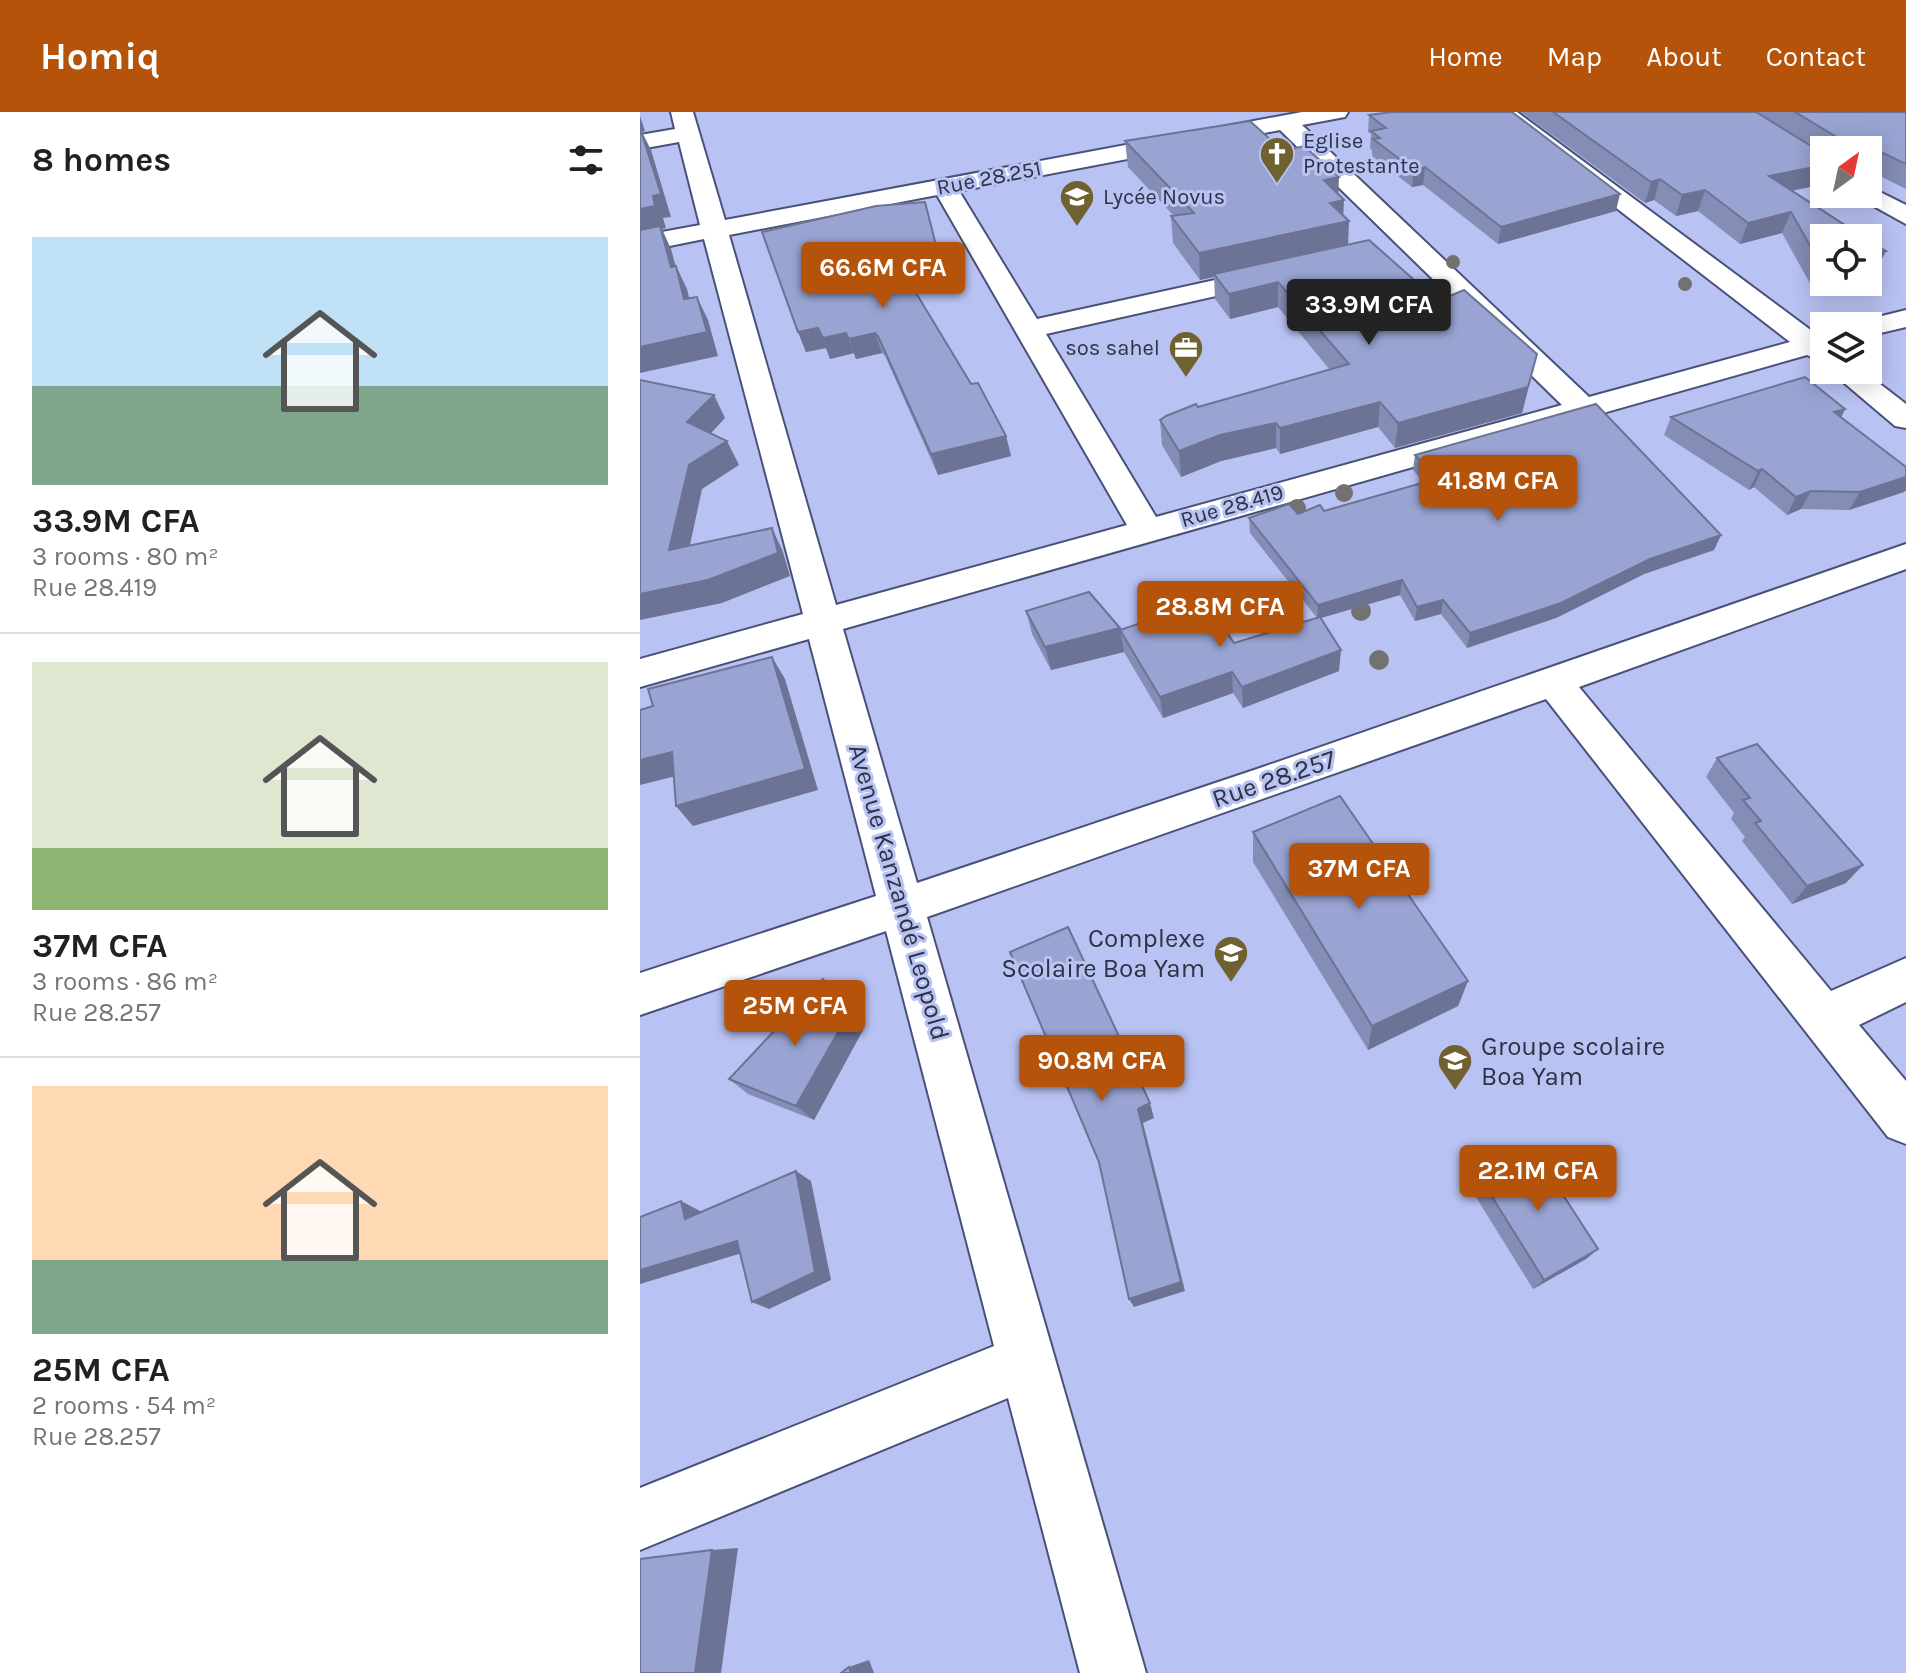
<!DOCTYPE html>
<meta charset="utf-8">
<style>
body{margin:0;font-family:Karla,sans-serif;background:#f6f6f6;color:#202124;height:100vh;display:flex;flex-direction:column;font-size:30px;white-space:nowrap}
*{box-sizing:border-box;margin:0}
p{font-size:26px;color:#757577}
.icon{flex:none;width:44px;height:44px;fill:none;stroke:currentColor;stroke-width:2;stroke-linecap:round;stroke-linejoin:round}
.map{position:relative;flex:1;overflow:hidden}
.side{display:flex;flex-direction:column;background:#fff;width:640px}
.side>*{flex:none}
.needle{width:52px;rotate:33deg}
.buttons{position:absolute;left:1170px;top:24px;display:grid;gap:16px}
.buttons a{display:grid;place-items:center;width:72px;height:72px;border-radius:0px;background:#fff;box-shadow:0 4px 20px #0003;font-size:40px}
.price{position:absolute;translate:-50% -68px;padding:0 18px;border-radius:8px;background:#b45309;color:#fff;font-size:26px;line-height:52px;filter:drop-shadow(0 2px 4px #0008)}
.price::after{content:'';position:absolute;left:50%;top:48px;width:24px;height:18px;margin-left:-12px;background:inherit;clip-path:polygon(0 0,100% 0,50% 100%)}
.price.current{background:#222;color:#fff}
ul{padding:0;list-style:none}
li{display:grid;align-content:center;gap:16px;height:424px;padding:0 32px}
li+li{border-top:2px solid #e0e0e0}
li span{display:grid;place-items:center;height:248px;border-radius:0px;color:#555}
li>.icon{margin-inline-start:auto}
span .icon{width:144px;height:144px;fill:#fffc;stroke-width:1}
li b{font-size:34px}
h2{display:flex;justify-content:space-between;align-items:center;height:96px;padding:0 32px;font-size:34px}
header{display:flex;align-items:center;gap:48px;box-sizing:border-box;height:112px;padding:0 40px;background:#b45309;color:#fff}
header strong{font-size:38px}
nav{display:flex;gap:44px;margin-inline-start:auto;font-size:28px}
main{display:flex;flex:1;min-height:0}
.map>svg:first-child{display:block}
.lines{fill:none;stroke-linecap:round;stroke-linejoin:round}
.minor-casing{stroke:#49517a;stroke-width:4}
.minor{fill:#fff;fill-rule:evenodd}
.tree{fill:#737270}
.wall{fill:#848db5}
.shaded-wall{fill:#6c7394}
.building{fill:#9aa4d3;stroke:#6c7394;stroke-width:2}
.labels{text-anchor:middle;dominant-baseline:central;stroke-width:6;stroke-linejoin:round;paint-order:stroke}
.far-poi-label{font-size:22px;fill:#2e3245;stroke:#b9c3f3;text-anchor:start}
.far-street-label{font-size:22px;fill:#2e3245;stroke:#b9c3f3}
.street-label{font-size:26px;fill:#2e3245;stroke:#b9c3f3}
.poi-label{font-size:26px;fill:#2e3245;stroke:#b9c3f3;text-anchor:end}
</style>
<header>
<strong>Homiq</strong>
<nav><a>Home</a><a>Map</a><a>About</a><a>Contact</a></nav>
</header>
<main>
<section class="side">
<h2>8 homes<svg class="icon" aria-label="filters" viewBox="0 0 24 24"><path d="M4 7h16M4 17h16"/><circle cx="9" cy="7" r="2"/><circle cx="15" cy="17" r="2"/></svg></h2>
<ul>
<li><span style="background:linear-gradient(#bfe0f5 60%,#7fa58c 0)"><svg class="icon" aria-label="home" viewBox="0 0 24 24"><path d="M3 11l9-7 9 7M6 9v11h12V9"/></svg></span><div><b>33.9M CFA</b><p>3 rooms · 80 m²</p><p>Rue 28.419</p></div></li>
<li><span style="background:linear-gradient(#dfe7d0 75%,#8fb573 0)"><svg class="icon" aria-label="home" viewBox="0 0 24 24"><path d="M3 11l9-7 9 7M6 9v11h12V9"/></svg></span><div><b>37M CFA</b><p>3 rooms · 86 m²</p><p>Rue 28.257</p></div></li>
<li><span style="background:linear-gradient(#ffd9b3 70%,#7fa58c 0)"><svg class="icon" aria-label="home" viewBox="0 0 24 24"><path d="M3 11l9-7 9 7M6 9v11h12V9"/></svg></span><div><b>25M CFA</b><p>2 rooms · 54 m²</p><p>Rue 28.257</p></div></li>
</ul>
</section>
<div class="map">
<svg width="1266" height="1561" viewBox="0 0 1266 1561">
<rect width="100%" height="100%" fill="#b9c3f3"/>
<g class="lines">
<defs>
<g id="minor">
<path d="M31 0H53L85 108 662 0H708L705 5 662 13 949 285 1150 230 852 0H877L1176 222 1184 220V251L1167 243 203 517 277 771 620 656 1266 432V457L939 575 1191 879 1266 846V890L1219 913 1266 969V1032L1248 1025 906 587 287 805 506 1561H440L368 1286 0 1438V1376L354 1234 246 819 0 903V861L236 784 169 527 0 575V547L163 502 64 127 0 140V124L60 113 39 30 0 37V23L35 17ZM640 18 922 293 516 405 406 222 634 171 643 169 647 163 643 157 634 155 397 207 319 79ZM297 83 487 413 196 493 89 123Z"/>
<path d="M1228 74 1266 93V112L1219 86 1216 82H1228Z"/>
<path d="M1266 198V215L1228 224V214H1215L1218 210Z"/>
<path d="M1189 258H1222L1266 292V316L1255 314Z"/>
</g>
</defs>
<use href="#minor" class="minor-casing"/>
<use href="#minor" class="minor"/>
</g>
<g class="tree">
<circle cx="813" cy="150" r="7"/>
<circle cx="1045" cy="172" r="7"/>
<circle cx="704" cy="381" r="9"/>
<circle cx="657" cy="396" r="9"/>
<circle cx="721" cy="499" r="10"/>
<circle cx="739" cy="548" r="10"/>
</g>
<g class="wall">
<path d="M881 0H1266V77L1234 61 1228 63V38H1184V72L1151 79 1225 126 1184 170 1172 175 1142 121 1100 132 1058 99 1036 104 1014 88 1005 91Z"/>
<path d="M729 3 976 99 858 132 783 73 772 75 732 44V38L730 36 731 22 728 20Z"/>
<path d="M485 29 643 39 698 82 703 103 708 133 798 189 897 242 882 301 755 336 738 315 640 342 636 336 581 349 541 365 522 333 520 308 558 295 690 258 638 195 590 207 575 187 574 165 560 168 533 131 531 104H534L488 55Z"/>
<path d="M122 120 304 165 270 170 331 272 366 324 371 344 298 363 245 244 242 241 216 247 214 241 190 247 186 236 166 240Z"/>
<path d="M1205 297 1201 306 1266 355V378L1264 380 1209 398 1161 397 1147 403 1114 375 1109 378 1024 323 1031 305Z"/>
<path d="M775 343 1081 423 1074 438 1004 462 916 506 827 536 801 502 775 509 760 483 681 506 699 559 603 596 593 581 523 606 484 540 411 558 392 522 386 499 480 518 594 531 677 506 610 421 609 406 684 399 784 371 773 358Z"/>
<path d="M1077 646 1206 771 1152 792 1102 729 1105 725 1091 707 1094 701 1066 665Z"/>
<path d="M613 720 828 869 818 894 728 938 613 750Z"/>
<path d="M198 884 223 918 174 1008 108 982 89 967Z"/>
<path d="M839 1064 958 1137 946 1147 893 1177 831 1077Z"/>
</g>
<g class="shaded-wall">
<path d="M0 4 5 19 2 20 11 38 31 105 23 106 26 116 22 117 31 137 37 159 36 154 47 177 55 211 0 122V97L13 84 0 20Z"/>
<path d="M1243 41 1234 61 1228 63V44Z"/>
<path d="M1184 53V72L1121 85 1129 64Z"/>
<path d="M785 55 783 73 772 75 774 58Z"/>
<path d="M699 65 698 89 704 88 703 110 709 109 708 135 574 162V165L560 168 559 141 684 68Z"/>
<path d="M1020 67 1014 88 1005 91 1011 70Z"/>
<path d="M1065 78 1058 99 1036 104 1042 83Z"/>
<path d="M980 82 976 99 858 132 861 115Z"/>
<path d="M1151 100 1142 121 1100 132 1108 111Z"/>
<path d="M290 110 304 165 264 171 258 151Z"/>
<path d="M1246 139 1235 161 1228 162V143Z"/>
<path d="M1181 153H1184V170H1194L1172 175Z"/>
<path d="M638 170V195L590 207 589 182Z"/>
<path d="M57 185 68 208 78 244 0 261V235Z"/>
<path d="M178 216 206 221 214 241 190 247 186 236 166 240 158 220Z"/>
<path d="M235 221 242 241 216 247 209 227Z"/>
<path d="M897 242 882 301 755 336 758 311Z"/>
<path d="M74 283 85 306 60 333 47 310Z"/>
<path d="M740 290 738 315 640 342V316Z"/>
<path d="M1205 297 1196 315 1194 300Z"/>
<path d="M636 311V336L581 349 541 365 539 339 580 323Z"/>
<path d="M366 324 371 344 298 363 291 342Z"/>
<path d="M87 329 99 353 62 377 44 461 29 438 49 353Z"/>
<path d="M1122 357 1114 375 1109 378 1118 359Z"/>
<path d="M1266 365V378L1264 380 1209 398 1220 380Z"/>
<path d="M1171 379 1161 397 1147 403 1156 385Z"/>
<path d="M132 416 143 440 150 464 82 491 0 508V482Z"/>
<path d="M1081 423 1074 438 1004 462 916 506 827 536 830 521 1010 447Z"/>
<path d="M762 468 760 483 677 507 678 493Z"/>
<path d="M803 488 801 502 775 509 777 495Z"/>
<path d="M480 516 484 540 411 558 405 535Z"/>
<path d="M701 538 699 559 603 596 602 575Z"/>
<path d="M132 545 145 567 178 678 53 714 36 694Z"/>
<path d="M592 560 593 581 523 606 520 585Z"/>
<path d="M32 640 48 661 0 673V648Z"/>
<path d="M1223 753 1206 771 1152 792 1167 774Z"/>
<path d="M183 867 223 918 174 1008 156 994Z"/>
<path d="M828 869 818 894 728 938 732 914Z"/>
<path d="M510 991 514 1006 503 1011 545 1179 494 1195 489 1187 498 997Z"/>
<path d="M156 1059 171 1069 191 1168 129 1197 112 1190Z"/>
<path d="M41 1089 60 1099 64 1116 45 1107Z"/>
<path d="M97 1129 115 1137 0 1172V1158Z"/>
<path d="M958 1137 946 1147 893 1177 904 1168Z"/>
<path d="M98 1436 81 1561H55L72 1438Z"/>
<path d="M229 1548 234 1561H211L209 1555Z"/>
</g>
<g class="building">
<path d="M752 0H872L980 82 861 115 785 55 774 58 733 27 740 26 731 19 746 16 729 3Z"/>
<path d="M913 0H1116L1184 42V53L1129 64 1225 126H1184V153H1181L1151 100 1108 111 1065 78 1042 83 1020 67 1011 70Z"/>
<path d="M1155 0H1266V52L1243 41 1228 44V38H1195V24Z"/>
<path d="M610 9 643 39 664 34 699 65 684 68 704 88 690 91 709 109 559 141 531 104 554 101 485 29Z"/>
<path d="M0 16 21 82 13 84 15 94 0 97Z"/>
<path d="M285 90 299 145 258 151 331 272 338 271 366 324 291 342 238 224 235 221 209 227 206 221 183 226 178 216 158 220 122 120 236 94Z"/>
<path d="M20 114 31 155 36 154 44 187 57 185 67 220 0 235V118Z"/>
<path d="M729 128 798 189 824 178 897 242 888 275 758 311 740 290 640 316 636 311 580 323 539 339 520 308 526 304 556 292 558 295 709 252 638 170 589 182 574 162Z"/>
<path d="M1228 128 1246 139 1228 143Z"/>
<path d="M1165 265 1205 297 1194 300 1266 355V365L1220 380 1171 379 1156 385 1122 357 1118 359 1031 305Z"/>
<path d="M0 268 74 283 47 310 87 329 49 353 29 438 132 416 138 441 68 468 0 482Z"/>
<path d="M956 292 1081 423 1010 447 921 491 830 521 803 488 777 495 762 468 678 493 609 406 649 392 658 402 680 393 684 399 796 367 775 343Z"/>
<path d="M449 480 480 516 405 535 386 499Z"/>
<path d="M566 489 594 531 680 505 701 538 602 575 592 560 520 585 480 518Z"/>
<path d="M132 545 165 657 36 694 32 640 0 648V598L13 594 8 577Z"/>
<path d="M1117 632 1223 753 1167 774 1115 711 1121 709 1103 688 1110 686 1077 646Z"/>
<path d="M700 684 828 869 732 914 613 720Z"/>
<path d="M428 815 510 991 498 997 541 1170 489 1187 459 1050 370 840Z"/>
<path d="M183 867 209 901 156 994 89 967Z"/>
<path d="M892 1035 958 1137 904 1168 839 1064Z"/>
<path d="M156 1059 175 1160 112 1190 97 1129 0 1158V1105L41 1089 45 1107Z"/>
<path d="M72 1438 55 1561H0V1447Z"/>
<path d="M209 1555 211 1561H201Z"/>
</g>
<defs>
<symbol id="church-pin" viewBox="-11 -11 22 30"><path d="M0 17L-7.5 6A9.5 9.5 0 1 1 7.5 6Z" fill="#6f6230" stroke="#b9c3f3"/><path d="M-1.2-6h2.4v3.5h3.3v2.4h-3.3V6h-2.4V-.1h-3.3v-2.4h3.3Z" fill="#fff"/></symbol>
<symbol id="university-pin" viewBox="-11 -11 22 30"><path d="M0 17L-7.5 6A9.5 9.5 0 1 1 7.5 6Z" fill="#6f6230" stroke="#b9c3f3"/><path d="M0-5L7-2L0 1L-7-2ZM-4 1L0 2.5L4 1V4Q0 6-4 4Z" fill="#fff"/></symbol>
<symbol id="office-pin" viewBox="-11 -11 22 30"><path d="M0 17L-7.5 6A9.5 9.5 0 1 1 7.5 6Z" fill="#6f6230" stroke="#b9c3f3"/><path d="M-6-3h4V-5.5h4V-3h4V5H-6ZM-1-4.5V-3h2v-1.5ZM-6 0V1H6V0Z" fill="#fff"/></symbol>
<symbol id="school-pin" viewBox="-11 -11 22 30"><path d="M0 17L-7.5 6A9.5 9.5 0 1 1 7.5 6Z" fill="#6f6230" stroke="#b9c3f3"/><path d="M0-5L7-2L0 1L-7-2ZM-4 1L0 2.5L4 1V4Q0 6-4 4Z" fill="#fff"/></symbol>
</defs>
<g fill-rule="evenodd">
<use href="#church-pin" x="617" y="22" width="40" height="54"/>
<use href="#university-pin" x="417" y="65" width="40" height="54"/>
<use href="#office-pin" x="526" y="216" width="40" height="54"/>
<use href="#school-pin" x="571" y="821" width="40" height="54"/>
<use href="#school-pin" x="795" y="929" width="40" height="54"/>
</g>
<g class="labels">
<g class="far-poi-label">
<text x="663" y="29">Eglise<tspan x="663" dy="25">Protestante</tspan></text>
<text x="463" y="85">Lycée Novus</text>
<text x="520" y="236" text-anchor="end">sos sahel</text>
</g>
<g class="far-street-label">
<text transform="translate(349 66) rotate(-11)">Rue 28.251</text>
<text transform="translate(592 394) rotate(-16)">Rue 28.419</text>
</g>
<g class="street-label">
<text transform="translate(634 667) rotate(-19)">Rue 28.257</text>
<text transform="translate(259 780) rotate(74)">Avenue Kanzandé Leopold</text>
</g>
<g class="poi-label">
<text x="565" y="826">Complexe<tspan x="565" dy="30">Scolaire Boa Yam</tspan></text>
<text x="841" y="934" text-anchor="start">Groupe scolaire<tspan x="841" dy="30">Boa Yam</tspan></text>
</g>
</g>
</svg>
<div class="buttons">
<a><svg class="needle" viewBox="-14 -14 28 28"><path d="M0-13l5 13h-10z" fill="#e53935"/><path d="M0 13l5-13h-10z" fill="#757577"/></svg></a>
<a><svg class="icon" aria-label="locate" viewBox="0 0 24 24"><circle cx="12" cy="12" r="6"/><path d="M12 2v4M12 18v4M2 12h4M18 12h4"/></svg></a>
<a><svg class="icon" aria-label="layers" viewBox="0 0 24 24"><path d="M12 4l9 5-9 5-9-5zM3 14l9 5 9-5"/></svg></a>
</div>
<b class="price" style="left:243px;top:198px">66.6M CFA</b>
<b class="price current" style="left:729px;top:235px">33.9M CFA</b>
<b class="price" style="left:858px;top:411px">41.8M CFA</b>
<b class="price" style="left:580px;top:537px">28.8M CFA</b>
<b class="price" style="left:719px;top:799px">37M CFA</b>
<b class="price" style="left:155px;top:936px">25M CFA</b>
<b class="price" style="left:462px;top:991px">90.8M CFA</b>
<b class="price" style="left:898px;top:1101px">22.1M CFA</b>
</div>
</main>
